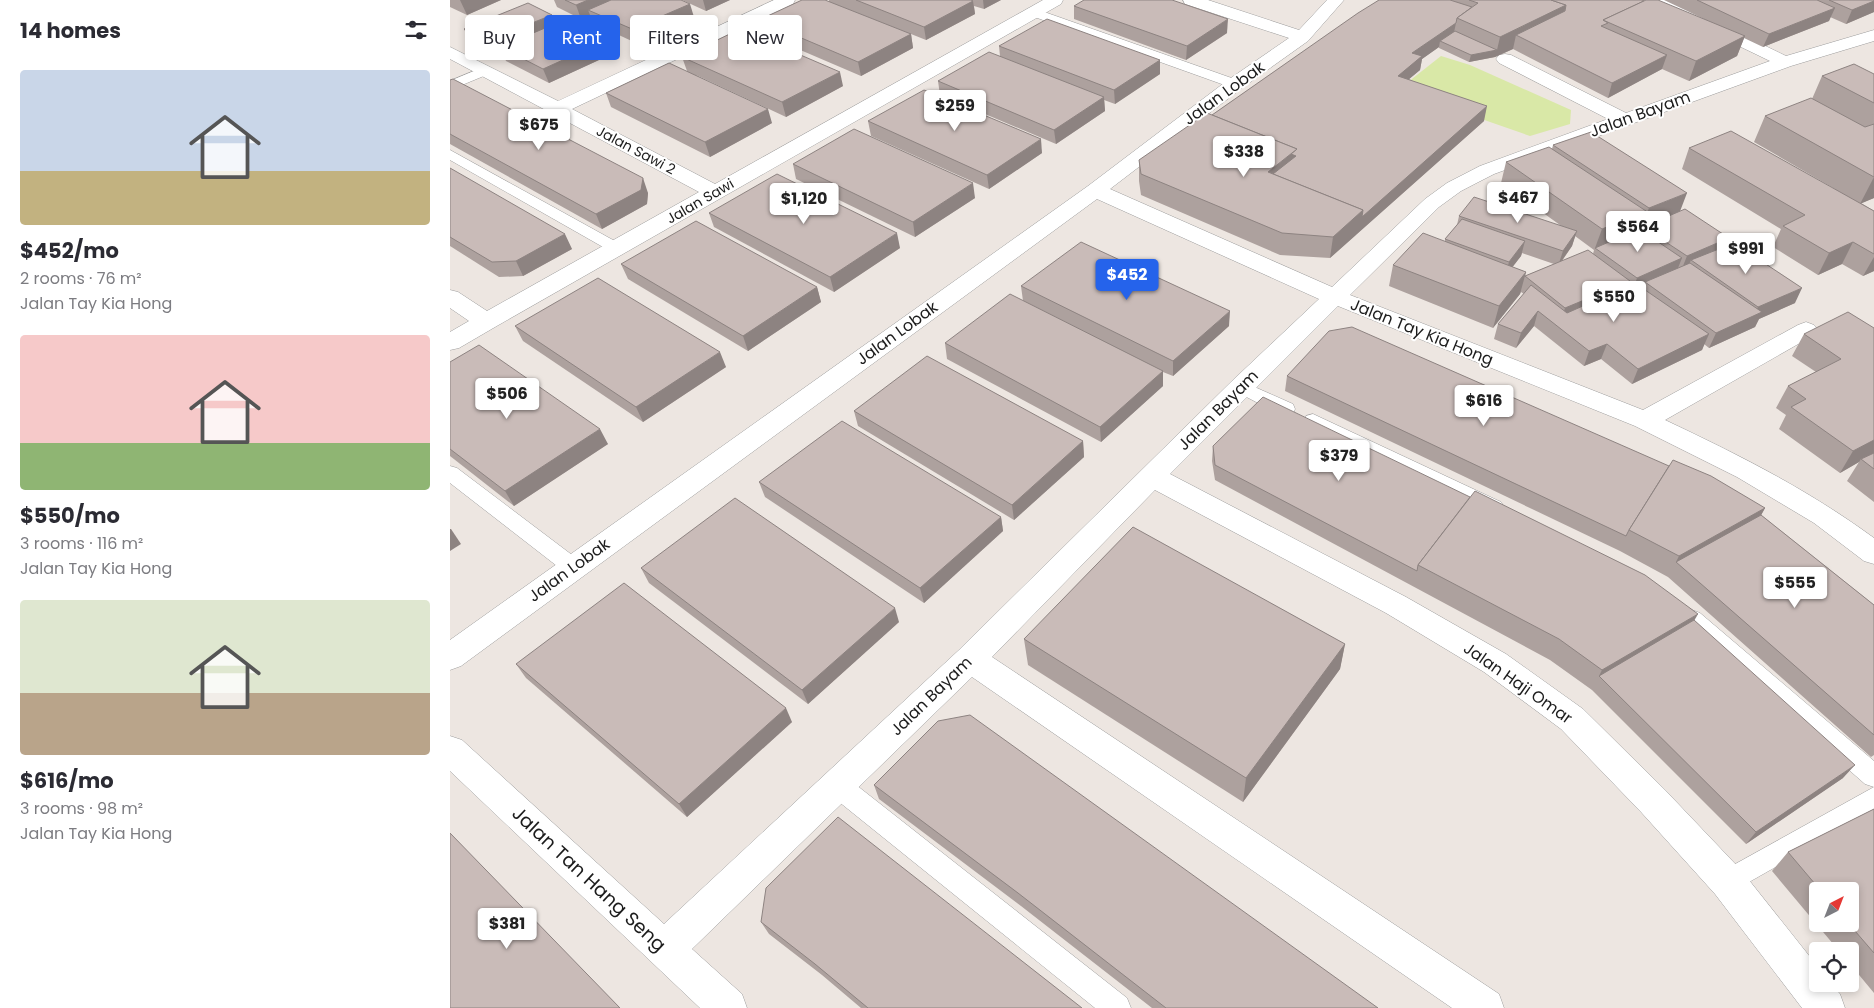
<!DOCTYPE html>
<meta charset="utf-8">
<style>
body{margin:0;font-family:Poppins,sans-serif;background:#f7f7f7;color:#2b2b33;height:100vh;display:flex;flex-direction:column;font-size:19px;white-space:nowrap}
*{box-sizing:border-box;margin:0}
p{font-size:16px;color:#7c7c81}
.icon{flex:none;width:28px;height:28px;fill:none;stroke:currentColor;stroke-width:2;stroke-linecap:round;stroke-linejoin:round}
.map{position:relative;flex:1;overflow:hidden}
.sheet{display:flex;flex-direction:column;background:#fff;width:450px}
.sheet>*{flex:none}
.guide{position:absolute;left:15px;top:15px;width:475px;height:45px;display:flex;gap:10px}
.needle{width:32px;rotate:42deg}
.fabs{position:absolute;left:1359px;top:882px;display:grid;gap:10px}
.fabs a{display:grid;place-items:center;width:50px;height:50px;border-radius:5px;background:#fff;box-shadow:0 2px 8px #0003;font-size:25px}
.price{position:absolute;translate:-50% -42px;padding:0 11px;border-radius:5px;background:#fff;color:#222;font-size:16px;line-height:32px;filter:drop-shadow(0 1px 2px #0008)}
.price::after{content:'';position:absolute;left:50%;top:30px;width:15px;height:11px;margin-left:-8px;background:inherit;clip-path:polygon(0 0,100% 0,50% 100%)}
.price.on{background:#2563eb;color:#fff}
ul{padding:0;list-style:none}
li{display:grid;align-content:center;gap:10px;height:265px;padding:0 20px}
li span{display:grid;place-items:center;height:155px;border-radius:5px;color:#555}
li>.icon{margin-inline-start:auto}
span .icon{width:90px;height:90px;fill:#fffc;stroke-width:1}
li b{font-size:21px}
h2{display:flex;justify-content:space-between;align-items:center;height:60px;padding:0 20px;font-size:21px}
.tag{padding:0 18px;border-radius:5px;background:#fff;box-shadow:0 2px 8px #0003;font-size:18px;line-height:45px}
.tag.on{background:#2563eb;color:#fff}
main{display:flex;flex:1;min-height:0}
.map>svg:first-child{display:block}
.grass{fill:#d9e8a7}
.lines{fill:none;stroke-linecap:round;stroke-linejoin:round}
.lane-casing{stroke:#9d9d9d;stroke-width:1}
.street-casing{stroke:#9d9d9d;stroke-width:1}
.lane{fill:#fff;fill-rule:evenodd}
.street{fill:#fff;fill-rule:evenodd}
.wall{fill:#ada19e;fill-rule:evenodd}
.shaded-wall{fill:#8d8381}
.building{fill:#c9bbb8;stroke:#8d8381}
.labels{text-anchor:middle;dominant-baseline:central;stroke-width:4;stroke-linejoin:round;paint-order:stroke}
.far-street-label{font-size:14px;fill:#1c1c1c;stroke:#fff}
.street-label{font-size:16px;fill:#1c1c1c;stroke:#fff}
.near-street-label{font-size:19px;fill:#1c1c1c;stroke:#fff}
</style>
<main>
<section class="sheet">
<h2>14 homes<svg class="icon" aria-label="filters" viewBox="0 0 24 24"><path d="M4 7h16M4 17h16"/><circle cx="9" cy="7" r="2"/><circle cx="15" cy="17" r="2"/></svg></h2>
<ul>
<li><span style="background:linear-gradient(#c9d6e8 65%,#c2b280 0)"><svg class="icon" aria-label="home" viewBox="0 0 24 24"><path d="M3 11l9-7 9 7M6 9v11h12V9"/></svg></span><div><b>$452/mo</b><p>2 rooms · 76 m²</p><p>Jalan Tay Kia Hong</p></div></li>
<li><span style="background:linear-gradient(#f6c9c9 70%,#8fb573 0)"><svg class="icon" aria-label="home" viewBox="0 0 24 24"><path d="M3 11l9-7 9 7M6 9v11h12V9"/></svg></span><div><b>$550/mo</b><p>3 rooms · 116 m²</p><p>Jalan Tay Kia Hong</p></div></li>
<li><span style="background:linear-gradient(#dfe7d0 60%,#b9a48a 0)"><svg class="icon" aria-label="home" viewBox="0 0 24 24"><path d="M3 11l9-7 9 7M6 9v11h12V9"/></svg></span><div><b>$616/mo</b><p>3 rooms · 98 m²</p><p>Jalan Tay Kia Hong</p></div></li>
</ul>
</section>
<div class="map">
<svg width="1424" height="1008" viewBox="0 0 1424 1008">
<rect width="100%" height="100%" fill="#ede6e1"/>
<path class="grass" d="M991 56 1020 65 1121 110 1120 124 1080 136 948 90Z"/>
<g class="lines">
<defs>
<g id="lane">
<path d="M583 8 790 81 792 84 785 88 780 87 579 15 577 12 579 9Z"/>
<path d="M36 66 43 70 41 73 0 90V81Z"/>
<path d="M0 150 172 245 174 248 172 251H160L0 160Z"/>
<path d="M791 381 843 404 845 409 843 414 836 415 829 414 785 391 782 387 785 383Z"/>
<path d="M863 414 1051 502 1054 507 1051 512 1044 514 1037 512 856 426 854 421 856 416Z"/>
<path d="M0 466 7 468 130 561 133 567 130 573 123 575 116 573 0 483Z"/>
<path d="M1242 610 1250 613 1424 761V811L1278 894 1269 891 1265 882 1269 873 1424 787 1415 784 1234 625 1231 619 1234 613Z"/>
<path d="M387 774 396 777 677 998 681 1008H645L378 793 375 785 378 777Z"/>
</g>
<g id="street">
<path d="M324 0H345L343 4 122 109 265 184 593 0H613L611 4 45 327 9 348 0 350V332L19 321 0 308V290L8 292 37 311 249 192 0 59V47L108 101Z"/>
<path d="M733 0H758L849 30 877 0H894L858 41 792 88 660 189 882 287 975 199 997 183 1030 166 1158 119 1049 63 1046 59 1049 55 1055 54 1061 55 1176 113 1320 61 1202 4 1200 0H1221L1336 56 1424 30V41L1341 66 1044 174 1011 191 989 207 900 295 1193 410 1348 325 1356 322 1364 325 1368 330 1364 335 1215 420C1289 455 1357 489 1424 538V564L1414 561 1364 523 1287 477 1185 426 888 306 720 474 956 597 1056 654 1133 709 1215 790 1291 870 1368 967V984H1381L1390 994 1395 1008H1352L1265 894 1191 812 1111 729 1034 672 936 613 705 490 542 657 1049 994 1054 1008H1002L522 677 242 949 292 994 297 1008H250L0 771V736L12 740 214 924 509 650 782 381 869 299 647 199 11 666 0 670V640L638 186 778 80 839 38 735 4Z"/>
</g>
</defs>
<use href="#lane" class="lane-casing"/>
<use href="#street" class="street-casing"/>
<use href="#lane" class="lane"/>
<use href="#street" class="street"/>
</g>
<g class="wall">
<path d="M0 0H51L17 15 0 7Z"/>
<path d="M104 0H231L244 17 186 43 143 23 140 15 131 19 107 7Z"/>
<path d="M232 0H280L256 11Z"/>
<path d="M379 0H551L534 9 524 6 525 14 476 40 461 34 463 48 411 76 313 34 309 20 379 1Z"/>
<path d="M929 0H1192L1254 19 1214 0H1424V12L1396 24 1380 17 1379 21 1313 47 1294 38 1287 56 1239 81 1212 69 1158 98 1063 49 1045 57 1019 62 989 48V47L972 59 970 70 959 79 1034 121 880 258 830 255 691 195 689 181V160L762 115Z"/>
<path d="M624 6 777 33 736 60 624 19Z"/>
<path d="M105 23 162 54 99 83 56 61 52 52 43 55 20 43 14 29Z"/>
<path d="M549 46 710 60V74L665 104 654 100 655 111 606 144 490 95 488 81 550 56Z"/>
<path d="M232 57 393 86 336 117 246 75 322 123 260 157 161 107 156 93 237 71Z"/>
<path d="M1424 74V198L1411 203 1424 211V271L1413 276 1392 264 1368 275 1323 247 1331 229 1232 169 1239 148 1385 189 1304 142 1315 116 1362 99 1372 76Z"/>
<path d="M0 80 198 193 197 204 152 229 0 144Z"/>
<path d="M418 121 592 153 539 189 421 136Z"/>
<path d="M1103 145 1229 212 1276 246 1345 303 1309 319 1305 327 1259 348 1254 344 1252 350 1182 384 1151 359 1134 366 1084 326 1066 348 1044 339 1048 324 1074 294 1071 292 1070 294 1043 328 939 286 943 265 995 242V239L1007 225 1009 216 1110 225 1051 183 1056 162 1102 149ZM1125 236 1144 250 1143 254 1112 261 1122 246ZM1072 253 1104 264 1075 276 1076 272 1062 267 1071 256Z"/>
<path d="M343 164 525 198 465 237 346 179Z"/>
<path d="M0 168 122 249 73 276 49 277 0 246Z"/>
<path d="M259 213 450 248 384 292 264 227Z"/>
<path d="M171 264 367 287 371 302 298 351 178 279Z"/>
<path d="M571 286 779 326 723 376 713 372V386L651 442 497 359 495 343 573 301Z"/>
<path d="M65 326 276 367 193 422 73 341Z"/>
<path d="M1424 328V502L1397 481 1409 462 1390 473 1329 429 1336 415 1326 408 1338 386 1366 372 1342 356 1354 334Z"/>
<path d="M0 362 158 444 64 506 0 456Z"/>
<path d="M837 376 1315 508 1311 515 1424 605V755L1421 757 1218 577 1170 551 835 391Z"/>
<path d="M404 411 633 441 634 457 564 520 408 426Z"/>
<path d="M763 446 1244 620 1393 778 1296 844 1142 690 1100 660 765 480 762 461Z"/>
<path d="M309 482 551 517 553 531 474 603 315 497Z"/>
<path d="M191 568 449 622 358 704 199 583Z"/>
<path d="M574 639 895 644 890 669 793 802 578 665Z"/>
<path d="M66 664 342 722 237 817 76 678Z"/>
<path d="M424 785 928 1008H702L571 906 429 799Z"/>
<path d="M1424 809V993L1400 964V951H1389L1322 871 1338 852ZM1368 891H1400V924H1368Z"/>
<path d="M311 922 632 1008H411L372 975 319 934Z"/>
</g>
<g class="shaded-wall">
<path d="M10 0H51L17 15Z"/>
<path d="M138 0H174L138 10 140 15 131 19 126 5Z"/>
<path d="M253 0H280L256 11Z"/>
<path d="M533 0H551L534 9Z"/>
<path d="M523 1 525 14 476 40 474 27Z"/>
<path d="M1424 1V12L1396 24 1402 10Z"/>
<path d="M240 4 244 17 186 43 182 29Z"/>
<path d="M1116 5 1111 25 1066 35 1063 49 1045 57 1019 62 1021 55 1047 50 1050 37Z"/>
<path d="M1385 8 1379 21 1313 47 1319 34Z"/>
<path d="M102 15 107 28 50 47 52 52 43 55 37 41Z"/>
<path d="M778 19 777 33 736 60 737 46Z"/>
<path d="M1006 23 1003 37 990 41 989 47 972 59 970 70 946 90 948 76 962 53Z"/>
<path d="M461 34 463 48 411 76 408 62Z"/>
<path d="M1295 36 1287 56 1239 81 1246 61Z"/>
<path d="M157 40 162 54 99 83 93 69Z"/>
<path d="M1217 55 1212 69 1158 98 1162 83Z"/>
<path d="M710 60V74L665 104 664 90Z"/>
<path d="M390 72 393 86 336 117 332 102Z"/>
<path d="M654 97 655 111 606 144 604 130Z"/>
<path d="M1037 106 1034 121 880 258 883 237 913 210Z"/>
<path d="M318 109 322 123 260 157 255 142Z"/>
<path d="M591 139 592 153 539 189 537 175Z"/>
<path d="M847 149 845 170 829 183 818 172Z"/>
<path d="M1424 177V198L1410 204Z"/>
<path d="M193 178 198 193 197 204 152 229 146 214Z"/>
<path d="M523 183 525 198 465 237 463 222Z"/>
<path d="M1237 193 1229 214 1193 227 1192 229H1191L1199 208Z"/>
<path d="M1196 211 1188 232 1145 248 1152 229Z"/>
<path d="M1127 231 1122 246 1108 266 1113 251Z"/>
<path d="M447 233 450 248 384 292 380 277Z"/>
<path d="M115 234 122 249 73 276 66 261Z"/>
<path d="M1279 238 1273 253 1241 260 1237 269 1231 271 1237 256Z"/>
<path d="M1075 241 1071 256 1055 277 1059 262Z"/>
<path d="M1403 242 1392 264 1368 275 1379 253Z"/>
<path d="M1424 257V271L1413 276Z"/>
<path d="M1232 258 1226 273 1195 282 1192 288 1182 293 1187 278Z"/>
<path d="M1076 272 1070 294 1043 328 1049 306Z"/>
<path d="M1180 281 1175 296 1110 323 1115 308Z"/>
<path d="M367 287 371 302 298 351 293 336Z"/>
<path d="M1352 288 1345 303 1309 319 1305 327 1259 348 1266 333 1304 315 1308 307Z"/>
<path d="M780 311 779 326 723 376V361Z"/>
<path d="M1088 311 1084 326 1066 348 1071 333Z"/>
<path d="M1259 334 1252 350 1182 384 1188 369Z"/>
<path d="M1157 344 1151 359 1134 366 1139 351Z"/>
<path d="M270 352 276 367 193 422 186 407Z"/>
<path d="M713 371V386L651 442 650 427Z"/>
<path d="M150 429 158 444 64 506 55 491Z"/>
<path d="M1424 440V453L1411 459 1409 462 1390 473 1403 451Z"/>
<path d="M633 441 634 457 564 520 562 505Z"/>
<path d="M1315 508 1303 530 1226 562 1229 556Z"/>
<path d="M551 517 553 531 474 603 470 588Z"/>
<path d="M0 529H1L11 544 0 551Z"/>
<path d="M445 608 449 622 358 704 352 690Z"/>
<path d="M1248 614 1236 635 1149 676 1152 670Z"/>
<path d="M895 644 890 669 793 802 796 778Z"/>
<path d="M336 708 342 722 237 817 229 804Z"/>
<path d="M1405 765 1393 778 1296 844 1306 832Z"/>
</g>
<g class="building">
<path d="M115 0H138L126 5Z"/>
<path d="M161 0H231L240 4 182 29 138 10Z"/>
<path d="M352 0H375L461 34 408 62 309 20Z"/>
<path d="M406 0H521L523 1 474 27Z"/>
<path d="M634 0H722L778 19 737 46 624 6Z"/>
<path d="M929 0H1000L1022 7 1007 18 1006 23 962 53 972 56 948 76 1037 106 912 217 913 210 823 174 846 156 841 154 847 149 762 115 908 13Z"/>
<path d="M1019 0H1101L1116 5 1050 37 1007 18 1028 3Z"/>
<path d="M1101 0H1192L1194 1 1153 20 1158 23 1151 26 1217 55 1162 83 1066 35 1115 11 1116 5Z"/>
<path d="M1196 0H1208L1295 36 1246 61 1153 20Z"/>
<path d="M1247 0H1367L1385 8 1319 34Z"/>
<path d="M1379 0H1424V1L1402 10Z"/>
<path d="M78 3 102 15 37 41 14 29Z"/>
<path d="M597 19 710 60 664 90 549 46Z"/>
<path d="M114 20 157 40 93 69 50 47Z"/>
<path d="M290 29 390 72 332 102 232 57Z"/>
<path d="M1005 31 1047 50 1021 55 990 41Z"/>
<path d="M539 52 654 97 604 130 488 81Z"/>
<path d="M219 63 318 109 255 142 156 93Z"/>
<path d="M1404 64 1424 74V103L1372 76Z"/>
<path d="M3 79 193 178 191 190 146 214 0 134V80Z"/>
<path d="M474 90 591 139 537 175 418 121Z"/>
<path d="M1361 98 1415 127 1424 124V177L1315 116Z"/>
<path d="M757 113 847 149 818 172 913 210 883 237 832 233 691 174 689 160Z"/>
<path d="M404 129 523 183 463 222 343 164Z"/>
<path d="M1281 131 1424 211V254L1403 242 1379 253 1333 226 1355 215 1239 148Z"/>
<path d="M1141 132 1237 193 1199 208 1103 145Z"/>
<path d="M1099 147 1196 211 1152 229 1056 162Z"/>
<path d="M0 168 115 234 66 261 42 262 0 237Z"/>
<path d="M327 174 447 233 380 277 259 213Z"/>
<path d="M1024 197 1127 231 1113 251 1009 216Z"/>
<path d="M1235 209 1279 238 1237 256 1193 227Z"/>
<path d="M1012 219 1075 241 1059 262 995 239Z"/>
<path d="M246 221 367 287 293 336 171 264Z"/>
<path d="M1189 229 1232 258 1187 278 1145 248Z"/>
<path d="M973 233 1076 272 1049 306 943 265Z"/>
<path d="M631 242 780 311 723 361 571 286Z"/>
<path d="M1284 243 1352 288 1308 307 1241 260Z"/>
<path d="M1138 250 1180 281 1115 308 1075 276Z"/>
<path d="M1240 263 1312 312 1266 333 1195 282Z"/>
<path d="M148 278 270 352 186 407 65 326Z"/>
<path d="M1185 283 1259 334 1188 369 1157 344 1139 351 1088 311 1071 333 1048 324 1081 285 1117 313Z"/>
<path d="M560 294 713 371 650 427 495 343Z"/>
<path d="M1398 312 1424 328V440L1403 451 1341 407 1356 399 1338 386 1391 359 1354 334Z"/>
<path d="M902 327 1219 466 1179 530 1176 536 837 376 879 331Z"/>
<path d="M29 345 150 429 55 491 0 449V362Z"/>
<path d="M477 356 633 441 562 505 404 411Z"/>
<path d="M813 397 1020 497 968 565 967 571 765 465 763 446Z"/>
<path d="M392 421 551 517 470 588 309 482Z"/>
<path d="M1424 453V469L1411 459Z"/>
<path d="M1223 460 1261 476 1315 508 1229 556 1179 530Z"/>
<path d="M1025 491 1195 575 1248 614 1152 670 1109 639 968 565Z"/>
<path d="M285 498 445 608 352 690 191 568Z"/>
<path d="M1311 515 1424 605V735L1226 562Z"/>
<path d="M683 527 895 644 796 778 574 639Z"/>
<path d="M174 583 336 708 229 804 66 664Z"/>
<path d="M1244 620 1405 765 1306 832 1149 676Z"/>
<path d="M520 715 928 1008H716L568 893 424 785 488 721Z"/>
<path d="M1424 809V953L1399 924H1400V891H1371L1338 852Z"/>
<path d="M388 817 632 1008H418L365 964 311 922 316 888Z"/>
<path d="M0 833 170 1008H0Z"/>
</g>
<g class="labels">
<g class="far-street-label">
<text transform="translate(186 150) rotate(28)">Jalan Sawi 2</text>
<text transform="translate(250 201) rotate(-30)">Jalan Sawi</text>
</g>
<g class="street-label">
<text transform="translate(774 93) rotate(-36)">Jalan Lobak</text>
<text transform="translate(1190 114) rotate(-20)">Jalan Bayam</text>
<text transform="translate(972 332) rotate(22)">Jalan Tay Kia Hong</text>
<text transform="translate(447 333) rotate(-36)">Jalan Lobak</text>
<text transform="translate(768 410) rotate(-45)">Jalan Bayam</text>
<text transform="translate(119 570) rotate(-36)">Jalan Lobak</text>
<text transform="translate(1068 683) rotate(35)">Jalan Haji Omar</text>
<text transform="translate(481 696) rotate(-44)">Jalan Bayam</text>
</g>
<g class="near-street-label">
<text transform="translate(139 879) rotate(43)">Jalan Tan Hang Seng</text>
</g>
</g>
</svg>
<div class="fabs">
<a><svg class="needle" viewBox="-14 -14 28 28"><path d="M0-13l5 13h-10z" fill="#e53935"/><path d="M0 13l5-13h-10z" fill="#7c7c81"/></svg></a>
<a><svg class="icon" aria-label="locate" viewBox="0 0 24 24"><circle cx="12" cy="12" r="6"/><path d="M12 2v4M12 18v4M2 12h4M18 12h4"/></svg></a>
</div>
<b class="price" style="left:505px;top:132px">$259</b>
<b class="price" style="left:89px;top:151px">$675</b>
<b class="price" style="left:794px;top:178px">$338</b>
<b class="price" style="left:1068px;top:224px">$467</b>
<b class="price" style="left:354px;top:225px">$1,120</b>
<b class="price" style="left:1188px;top:253px">$564</b>
<b class="price" style="left:1296px;top:275px">$991</b>
<b class="price on" style="left:677px;top:301px">$452</b>
<b class="price" style="left:1164px;top:323px">$550</b>
<b class="price" style="left:57px;top:420px">$506</b>
<b class="price" style="left:1034px;top:427px">$616</b>
<b class="price" style="left:889px;top:482px">$379</b>
<b class="price" style="left:1345px;top:609px">$555</b>
<b class="price" style="left:57px;top:950px">$381</b>
<div class="guide">
<a class="tag">Buy</a>
<a class="tag on">Rent</a>
<a class="tag">Filters</a>
<a class="tag">New</a>
</div>
</div>
</main>
